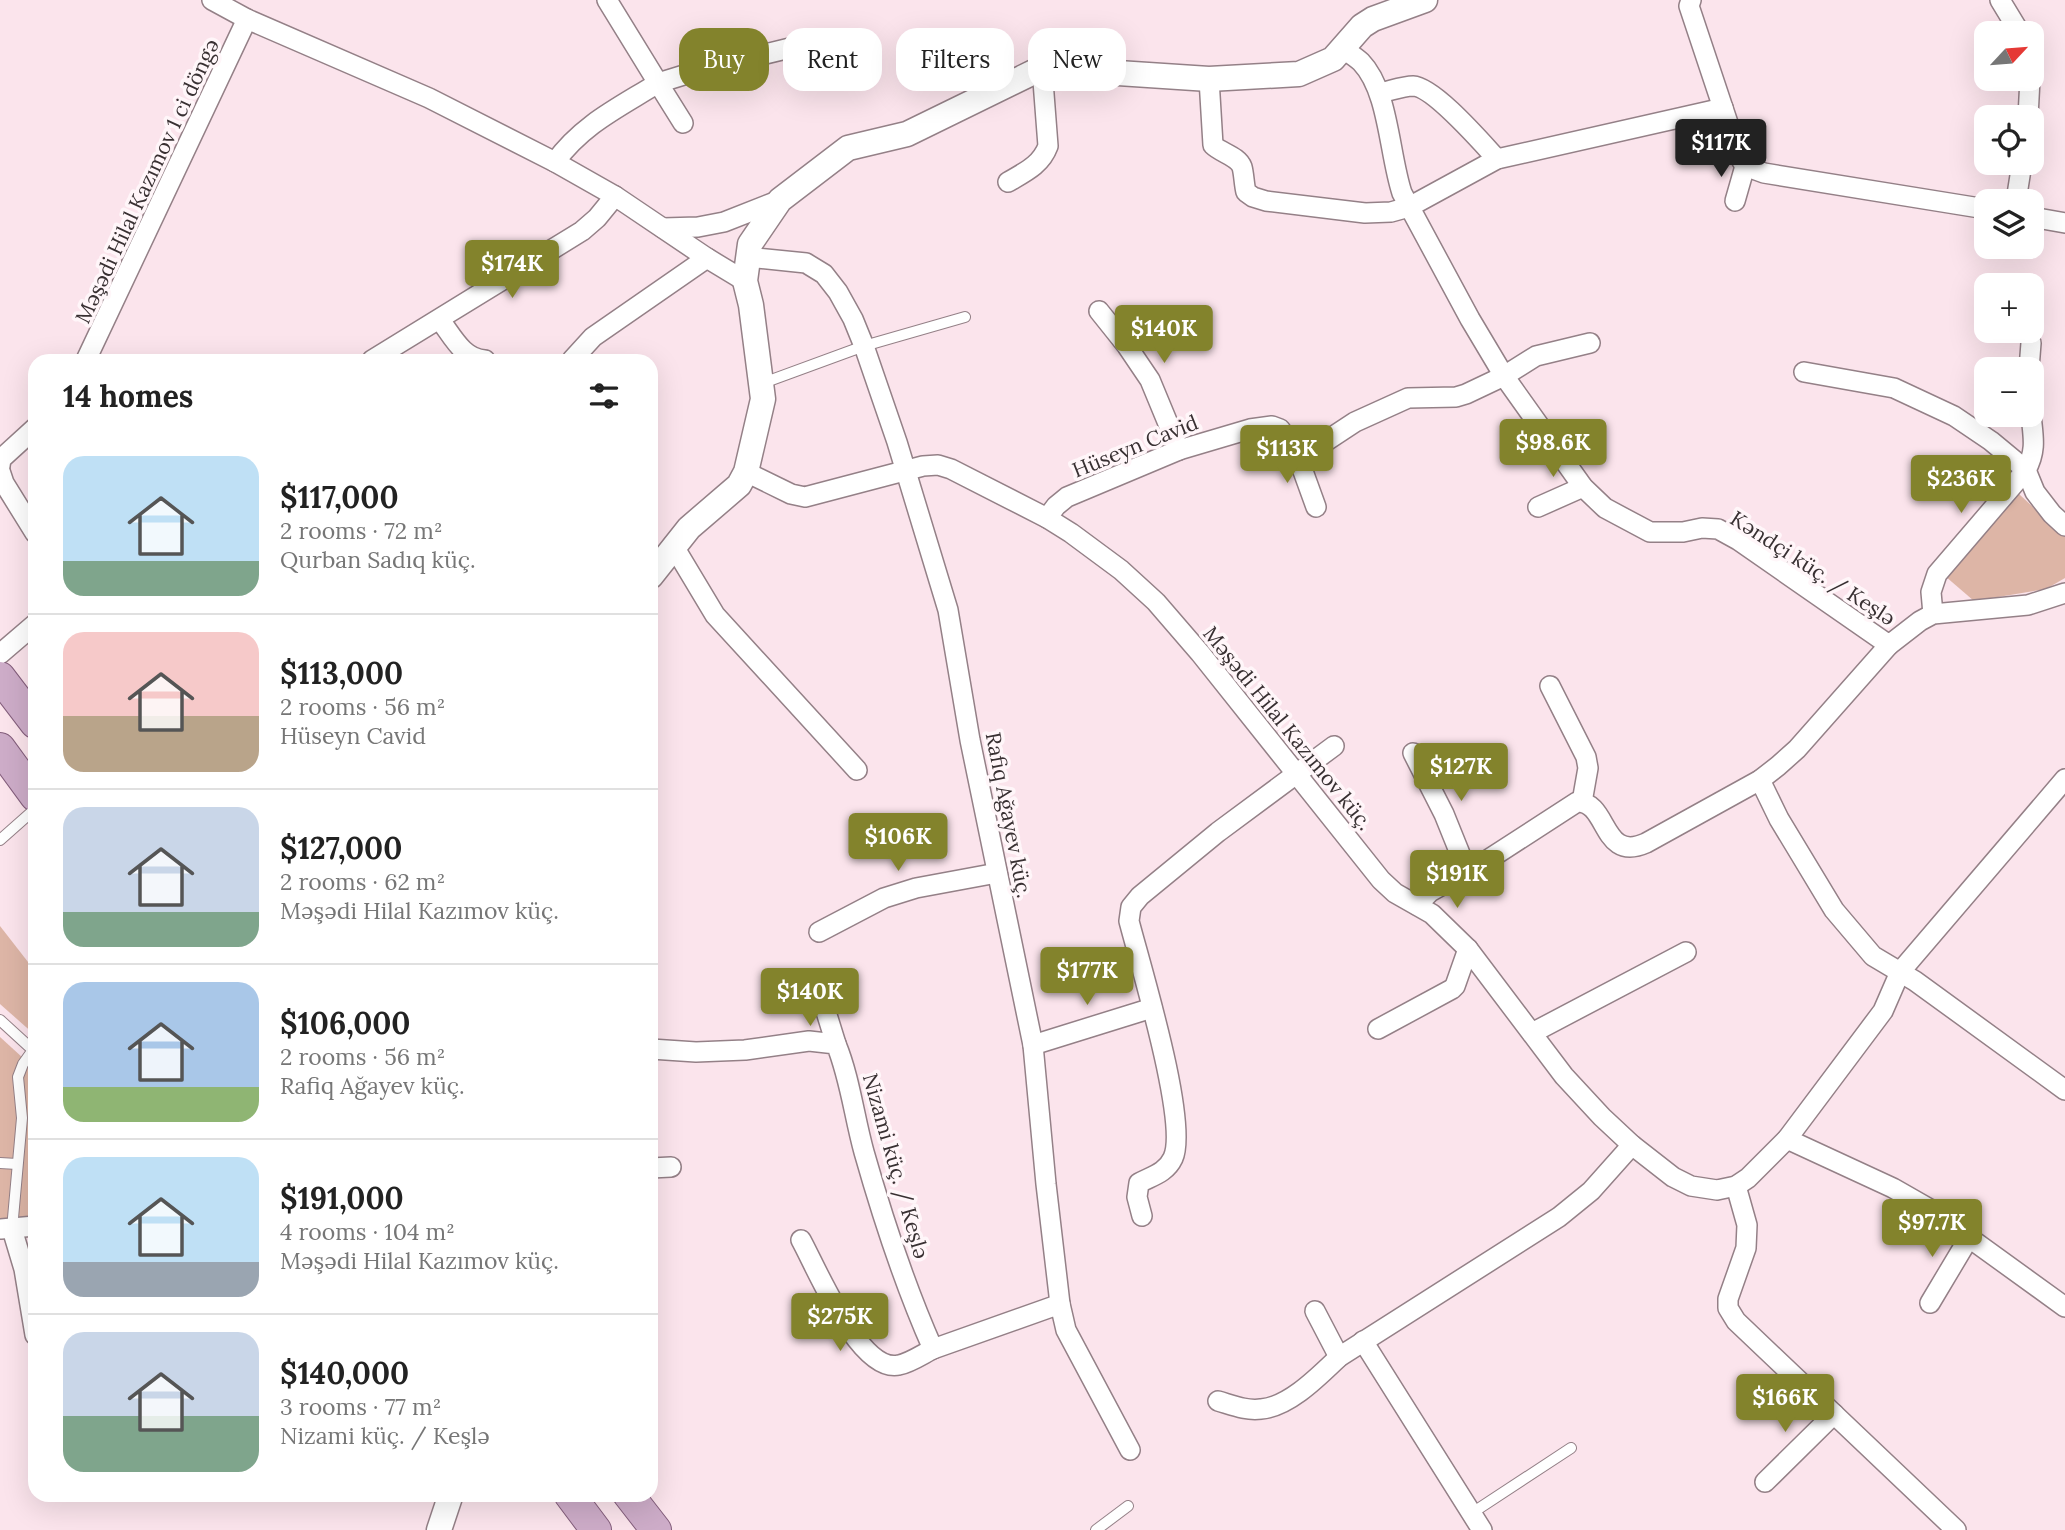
<!DOCTYPE html>
<meta charset="utf-8">
<style>
body{margin:0;font-family:Lora,serif;background:#f6f6f6;color:#222;height:100vh;display:flex;flex-direction:column;font-size:26px;white-space:nowrap}
*{box-sizing:border-box;margin:0}
p{font-size:23px;color:#767676}
.icon{flex:none;width:38px;height:38px;fill:none;stroke:currentColor;stroke-width:2;stroke-linecap:round;stroke-linejoin:round}
.map{position:relative;flex:1;overflow:hidden}
.sheet{position:absolute;left:28px;top:354px;width:630px;height:1148px;display:flex;flex-direction:column;background:#fff;border-radius:21px;box-shadow:0 7px 28px #0002}
.sheet>*{flex:none}
.banner{position:absolute;left:679px;top:28px;width:665px;height:63px;display:flex;gap:14px}
.needle{width:46px;rotate:64deg}
.controls{position:absolute;left:1974px;top:21px;display:grid;gap:14px}
.controls a{display:grid;place-items:center;width:70px;height:70px;border-radius:14px;background:#fff;box-shadow:0 7px 28px #0002;font-size:35px}
.price{position:absolute;translate:-50% -60px;padding:0 16px;border-radius:7px;background:#83832c;color:#fff;font-size:23px;line-height:46px;filter:drop-shadow(0 2px 4px #0008)}
.price::after{content:'';position:absolute;left:50%;top:42px;width:21px;height:16px;margin-left:-10px;background:inherit;clip-path:polygon(0 0,100% 0,50% 100%)}
.price.selected{background:#222;color:#fff}
ul{padding:0;list-style:none}
li{display:flex;align-items:center;gap:21px;height:175px;padding:0 35px}
li+li{border-top:2px solid #e0e0e0}
li span{display:grid;place-items:center;flex:none;width:196px;height:140px;border-radius:21px;color:#555}
li>.icon{margin-inline-start:auto}
span .icon{width:84px;height:84px;fill:#fffc;stroke-width:1}
li b{font-size:30px}
h2{display:flex;justify-content:space-between;align-items:center;height:84px;padding:0 35px;font-size:30px}
.pill{padding:0 24px;border-radius:21px;background:#fff;box-shadow:0 7px 28px #0002;font-size:24px;line-height:63px}
.pill.selected{background:#83832c;color:#fff}
.map>svg:first-child{display:block}
.green{fill:#ddb5a6}
.lines{fill:none;stroke-linecap:round;stroke-linejoin:round}
.service-casing{stroke:#948087;stroke-width:12}
.minor-casing{stroke:#948087;stroke-width:22}
.tertiary-casing{stroke:#948087;stroke-width:27}
.primary-casing{stroke:#835d7b;stroke-width:32}
.service{stroke:#fff;stroke-width:10}
.minor{stroke:#fff;stroke-width:19}
.tertiary{stroke:#fff;stroke-width:24}
.primary{stroke:#cdacc8;stroke-width:30}
.labels{text-anchor:middle;dominant-baseline:central;stroke-width:7;stroke-linejoin:round;paint-order:stroke}
.street-label{font-size:21px;fill:#383032;stroke:#fff6f9}
</style>
<div class="map">
<svg width="2065" height="1530" viewBox="0 0 2065 1530">
<rect width="100%" height="100%" fill="#fbe4ec"/>
<g class="green">
<path d="M2019 494 2065 537V578L2046 589 1974 601 1945 576Z"/>
<path d="M0 926 35 971V1035L0 1004Z"/>
<path d="M0 1037 35 1069V1216L0 1219Z"/>
</g>
<g class="lines">
<defs>
<g id="service">
<path d="M763 383 864 346 965 317"/>
<path d="M0 840 35 809"/>
<path d="M0 1020 35 1052"/>
<path d="M0 1163 17 1164"/>
<path d="M12 1229 22 1118 18 1077 23 1064 33 1050"/>
<path d="M1472 1513 1571 1448"/>
<path d="M1096 1530 1128 1506"/>
</g>
<g id="minor">
<path d="M212 0 247 19 429 98 555 162 615 196 707 258 745 281"/>
<path d="M1691 0 1689 6 1739 156 1745 166 1764 173 1986 209"/>
<path d="M2000 0 2020 33"/>
<path d="M1343 49C1349 53 1356 57 1361 62 1389 91 1389 154 1402 193L1470 319 1504 376 1583 487 1605 508 1650 532H1683L1702 528 1718 529 1738 540 1889 645 1920 621 1933 614 2028 605 2065 593"/>
<path d="M1209 79 1213 145C1221 153 1238 156 1242 167 1244 174 1244 184 1246 192L1253 197 1266 201 1365 213 1391 212 1409 207 1497 159 1723 108"/>
<path d="M1380 93C1390 91 1403 86 1413 86 1434 87 1482 143 1497 159"/>
<path d="M2028 117 2030 79"/>
<path d="M683 123 658 83 700 70 790 48"/>
<path d="M555 162C583 124 618 108 658 83L607 0"/>
<path d="M1008 182C1025 172 1041 165 1048 146L1042 68"/>
<path d="M1735 201 1745 166"/>
<path d="M2016 201 2022 163"/>
<path d="M2032 217 2065 223"/>
<path d="M663 228 698 227 724 222 780 200"/>
<path d="M747 257 806 263 824 274 838 292 853 319 864 346 897 442 948 610 970 740 1033 1045 1046 1184 1060 1304 1066 1330 1130 1450"/>
<path d="M1099 311 1127 346 1150 380 1179 450"/>
<path d="M440 320C453 337 463 359 485 360"/>
<path d="M86 360 247 19"/>
<path d="M372 360 582 231 597 218 615 196"/>
<path d="M572 360 593 337 707 258"/>
<path d="M2029 369 2031 343"/>
<path d="M1804 372 1894 388 1954 416 1991 441 2026 470 2035 492 2052 514 2065 526"/>
<path d="M1295 449 1316 507"/>
<path d="M0 466 1 459 35 428"/>
<path d="M0 471 4 483 35 533"/>
<path d="M746 472 791 494 805 497 923 466 938 465 951 469 1047 518 1071 533 1121 570 1156 602 1200 653 1381 880 1395 893 1432 914 1468 949 1564 1076 1602 1117 1632 1145 1673 1177 1691 1186 1717 1190 1736 1186 1748 1178 1787 1139 1883 1011 1900 972 2065 779"/>
<path d="M1538 507 1583 487"/>
<path d="M1047 518 1056 506 1067 497 1179 450 1250 429 1272 426 1280 429 1295 449 1304 451 1314 449 1355 422 1408 398 1456 397 1466 394 1504 376 1536 356 1590 343"/>
<path d="M673 545 715 615 857 770"/>
<path d="M1933 614 1931 592 1937 574 2026 470C2037 450 2033 436 2031 415"/>
<path d="M0 654 35 624"/>
<path d="M1550 686 1586 757 1588 768 1582 802"/>
<path d="M1413 753 1444 814 1467 871"/>
<path d="M1760 780 1779 819 1834 910 1873 956 1915 981 2065 1090"/>
<path d="M1417 905 1430 892 1489 859 1577 802C1609 801 1601 863 1646 843L1760 780 1778 766 1797 749 1889 645"/>
<path d="M819 932 884 898 916 888 997 873"/>
<path d="M823 1002 836 1044"/>
<path d="M1378 1029 1452 989 1455 986 1468 949"/>
<path d="M1532 1033 1686 952"/>
<path d="M1033 1045 1152 1008"/>
<path d="M651 1049 696 1052 745 1050 809 1041 836 1044C850 1078 854 1116 864 1152 883 1219 905 1286 933 1349L1060 1304"/>
<path d="M1787 1139 1893 1188 1928 1208 2065 1307"/>
<path d="M651 1168 671 1167"/>
<path d="M1736 1186 1747 1225 1746 1248 1728 1299V1308L1736 1321 1956 1530"/>
<path d="M1142 1216 1137 1197 1139 1183C1152 1176 1166 1173 1173 1158 1189 1123 1140 964 1129 921L1131 907 1140 896 1218 832 1334 746"/>
<path d="M1 1229 35 1226"/>
<path d="M12 1229 24 1269 35 1335"/>
<path d="M801 1240C817 1269 860 1374 899 1365 910 1363 923 1354 933 1349"/>
<path d="M1930 1303 1970 1236"/>
<path d="M1315 1311 1339 1357"/>
<path d="M1363 1341 1482 1530"/>
<path d="M1218 1401C1232 1405 1246 1411 1261 1409 1289 1407 1319 1376 1339 1357L1559 1217 1591 1191 1632 1145"/>
<path d="M1765 1482 1834 1414"/>
</g>
<g id="tertiary">
<path d="M651 576 689 528 739 485 746 472 763 399 751 305 745 281 750 244 780 200 848 148 907 134 1042 68 1209 79 1299 74 1333 59 1362 26 1373 19 1425 0"/>
<path d="M439 1530 451 1494"/>
</g>
<g id="primary">
<path d="M0 677 35 723"/>
<path d="M0 748 35 796"/>
<path d="M569 1494 596 1530"/>
<path d="M628 1494 656 1530"/>
</g>
</defs>
<use href="#service" class="service-casing"/>
<use href="#minor" class="minor-casing"/>
<use href="#tertiary" class="tertiary-casing"/>
<use href="#primary" class="primary-casing"/>
<use href="#service" class="service"/>
<use href="#minor" class="minor"/>
<use href="#tertiary" class="tertiary"/>
<use href="#primary" class="primary"/>
</g>
<g class="labels">
<g class="street-label">
<text transform="translate(147 181) rotate(-65)">Məşədi Hilal Kazımov 1 ci döngə</text>
<text transform="translate(1135 446) rotate(-22)">Hüseyn Cavid</text>
<text transform="translate(1813 568) rotate(33)">Kəndçi küç. / Keşlə</text>
<text transform="translate(1288 728) rotate(51)">Məşədi Hilal Kazımov küç.</text>
<text transform="translate(1009 815) rotate(79)">Rafiq Ağayev küç.</text>
<text transform="translate(896 1166) rotate(74)">Nizami küç. / Keşlə</text>
</g>
</g>
</svg>
<div class="controls">
<a><svg class="needle" viewBox="-14 -14 28 28"><path d="M0-13l5 13h-10z" fill="#e53935"/><path d="M0 13l5-13h-10z" fill="#767676"/></svg></a>
<a><svg class="icon" aria-label="locate" viewBox="0 0 24 24"><circle cx="12" cy="12" r="6"/><path d="M12 2v4M12 18v4M2 12h4M18 12h4"/></svg></a>
<a><svg class="icon" aria-label="layers" viewBox="0 0 24 24"><path d="M12 4l9 5-9 5-9-5zM3 14l9 5 9-5"/></svg></a>
<a>+</a>
<a>−</a>
</div>
<b class="price selected" style="left:1721px;top:179px">$117K</b>
<b class="price" style="left:512px;top:300px">$174K</b>
<b class="price" style="left:1164px;top:365px">$140K</b>
<b class="price" style="left:1553px;top:479px">$98.6K</b>
<b class="price" style="left:1287px;top:485px">$113K</b>
<b class="price" style="left:1961px;top:515px">$236K</b>
<b class="price" style="left:1461px;top:803px">$127K</b>
<b class="price" style="left:898px;top:873px">$106K</b>
<b class="price" style="left:1457px;top:910px">$191K</b>
<b class="price" style="left:1087px;top:1007px">$177K</b>
<b class="price" style="left:810px;top:1028px">$140K</b>
<b class="price" style="left:1932px;top:1259px">$97.7K</b>
<b class="price" style="left:840px;top:1353px">$275K</b>
<b class="price" style="left:1785px;top:1434px">$166K</b>
<div class="banner">
<a class="pill selected">Buy</a>
<a class="pill">Rent</a>
<a class="pill">Filters</a>
<a class="pill">New</a>
</div>
<section class="sheet">
<h2>14 homes<svg class="icon" aria-label="filters" viewBox="0 0 24 24"><path d="M4 7h16M4 17h16"/><circle cx="9" cy="7" r="2"/><circle cx="15" cy="17" r="2"/></svg></h2>
<ul>
<li><span style="background:linear-gradient(#bfe0f5 75%,#7fa58c 0)"><svg class="icon" aria-label="home" viewBox="0 0 24 24"><path d="M3 11l9-7 9 7M6 9v11h12V9"/></svg></span><div><b>$117,000</b><p>2 rooms · 72 m²</p><p>Qurban Sadıq küç.</p></div></li>
<li><span style="background:linear-gradient(#f6c9c9 60%,#b9a48a 0)"><svg class="icon" aria-label="home" viewBox="0 0 24 24"><path d="M3 11l9-7 9 7M6 9v11h12V9"/></svg></span><div><b>$113,000</b><p>2 rooms · 56 m²</p><p>Hüseyn Cavid</p></div></li>
<li><span style="background:linear-gradient(#c9d6e8 75%,#7fa58c 0)"><svg class="icon" aria-label="home" viewBox="0 0 24 24"><path d="M3 11l9-7 9 7M6 9v11h12V9"/></svg></span><div><b>$127,000</b><p>2 rooms · 62 m²</p><p>Məşədi Hilal Kazımov küç.</p></div></li>
<li><span style="background:linear-gradient(#a9c7e8 75%,#8fb573 0)"><svg class="icon" aria-label="home" viewBox="0 0 24 24"><path d="M3 11l9-7 9 7M6 9v11h12V9"/></svg></span><div><b>$106,000</b><p>2 rooms · 56 m²</p><p>Rafiq Ağayev küç.</p></div></li>
<li><span style="background:linear-gradient(#bfe0f5 75%,#9aa5b1 0)"><svg class="icon" aria-label="home" viewBox="0 0 24 24"><path d="M3 11l9-7 9 7M6 9v11h12V9"/></svg></span><div><b>$191,000</b><p>4 rooms · 104 m²</p><p>Məşədi Hilal Kazımov küç.</p></div></li>
<li><span style="background:linear-gradient(#c9d6e8 60%,#7fa58c 0)"><svg class="icon" aria-label="home" viewBox="0 0 24 24"><path d="M3 11l9-7 9 7M6 9v11h12V9"/></svg></span><div><b>$140,000</b><p>3 rooms · 77 m²</p><p>Nizami küç. / Keşlə</p></div></li>
</ul>
</section>
</div>
